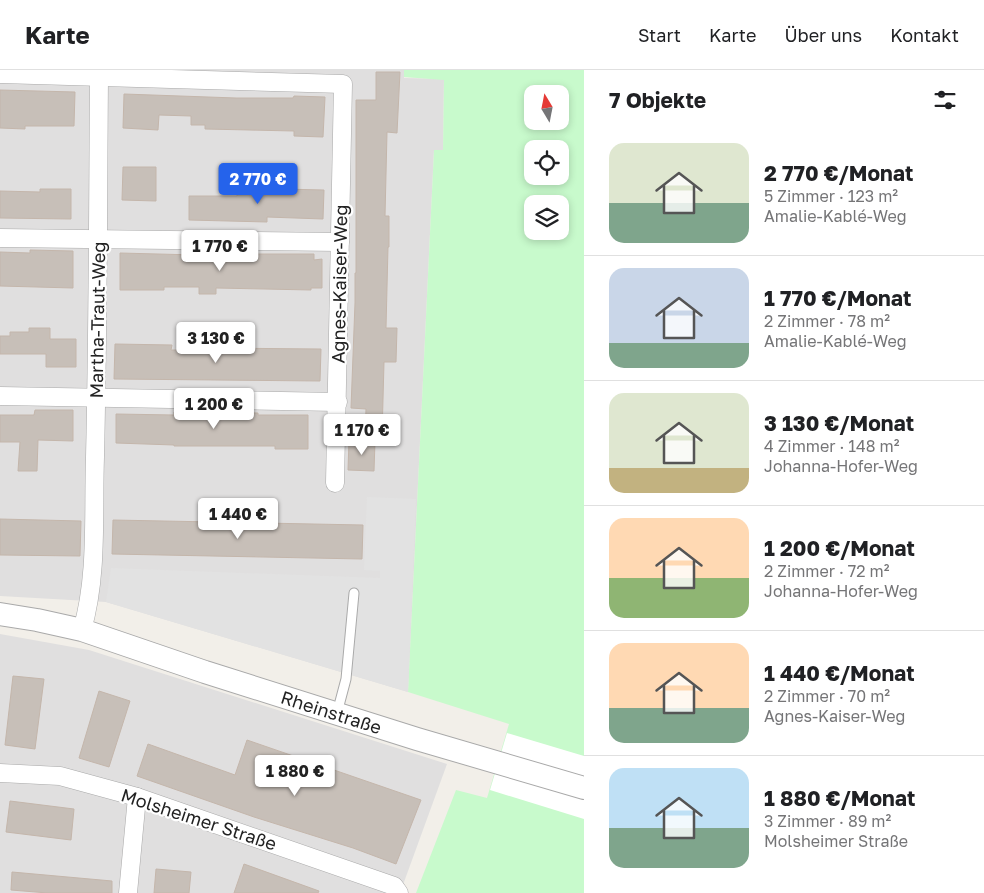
<!DOCTYPE html>
<html lang="de">
<meta charset="utf-8">
<style>
body{margin:0;font-family:"Golos Text",sans-serif;background:#f6f6f6;color:#202124;height:100vh;display:flex;flex-direction:column;font-size:19px;white-space:nowrap}
*{box-sizing:border-box;margin:0}
p{font-size:16px;color:#757577}
.icon{flex:none;width:28px;height:28px;fill:none;stroke:currentColor;stroke-width:2;stroke-linecap:round;stroke-linejoin:round}
.map{position:relative;flex:1;overflow:hidden}
.panel{display:flex;flex-direction:column;background:#fff;width:400px}
.panel>*{flex:none}
.needle{width:32px;rotate:350deg}
.fabs{position:absolute;left:524px;top:15px;display:grid;gap:10px}
.fabs a{display:grid;place-items:center;width:45px;height:45px;border-radius:10px;background:#fff;box-shadow:0 2px 8px #0003;font-size:25px}
.price{position:absolute;translate:-50% -42px;padding:0 11px;border-radius:5px;background:#fff;color:#222;font-size:16px;line-height:32px;filter:drop-shadow(0 1px 2px #0008)}
.price::after{content:'';position:absolute;left:50%;top:30px;width:15px;height:11px;margin-left:-8px;background:inherit;clip-path:polygon(0 0,100% 0,50% 100%)}
.price.active{background:#2563eb;color:#fff}
ul{padding:0;list-style:none}
li{display:flex;align-items:center;gap:15px;height:125px;padding:0 25px}
li+li{border-top:1px solid #e0e0e0}
li span{display:grid;place-items:center;flex:none;width:140px;height:100px;border-radius:15px;color:#555}
li>.icon{margin-inline-start:auto}
span .icon{width:60px;height:60px;fill:#fffc;stroke-width:1}
li b{font-size:21px}
h2{display:flex;justify-content:space-between;align-items:center;height:60px;padding:0 25px;font-size:21px}
header{display:flex;align-items:center;gap:30px;box-sizing:border-box;height:70px;padding:0 25px;background:#fff;border-bottom:1px solid #e0e0e0}
header strong{font-size:24px}
nav{display:flex;gap:28px;margin-inline-start:auto;font-size:18px}
main{display:flex;flex:1;min-height:0}
.map>svg:first-child{display:block}
.residential{fill:#e0dfdf}
.park{fill:#c8facc;fill-rule:evenodd}
.parking{fill:#e2e2e2}
.pier{fill:#fff}
.building{fill:#c7bfb8;stroke:#c4b6ab}
.lines{fill:none;stroke-linecap:round;stroke-linejoin:round}
.service-casing{stroke:#a9a9a9;stroke-width:11}
.minor-casing{stroke:#a9a9a9;stroke-width:19}
.tertiary-casing{stroke:#a9a9a9;stroke-width:24}
.service{stroke:#fff;stroke-width:9}
.minor{stroke:#fff;stroke-width:18}
.tertiary{stroke:#fff;stroke-width:22}
.labels{text-anchor:middle;dominant-baseline:central;stroke-width:4.5;stroke-linejoin:round;paint-order:stroke}
.street-label{font-size:18px;fill:#222;stroke:#fff}
</style>
<header>
<strong>Karte</strong>
<nav><a>Start</a><a>Karte</a><a>Über uns</a><a>Kontakt</a></nav>
</header>
<main>
<div class="map">
<svg width="584" height="823" viewBox="0 0 584 823">
<rect width="100%" height="100%" fill="#f2efe9"/>
<g class="residential">
<path d="M0 0H404V8L444 9 443 80H434L408 622 106 532 0 526Z"/>
<path d="M0 564 89 580 447 694 400 823H0Z"/>
</g>
<path class="park" d="M404 0H584V823H416L456 720 487 728 509 654 408 622 434 80H443L444 10 404 7ZM532 24H560V51H532ZM532 79H560V106H532ZM532 134H560V161H532Z"/>
<path class="parking" d="M367 427 416 429 408 622 106 532 111 498 380 508V501L364 500Z"/>
<path class="pier" d="M507 663 584 686V749L490 720Z"/>
<g class="building">
<path d="M376 2H400L397 63 387 62 385 146H389V177H388L386 258H397L396 292H384L382 366H365L366 339 351 338 355 233V203H356V30H376Z"/>
<path d="M0 20 75 22 74 56H25V59L0 58Z"/>
<path d="M124 24 236 28H293L294 26 325 27 323 67 294 66V61L205 59V55H191V46L159 45 158 60 123 58Z"/>
<path d="M123 97H156V131L122 130Z"/>
<path d="M238 118 324 120 323 149 267 147V152L189 150V126H237Z"/>
<path d="M40 119H71V149L0 148V121L40 122Z"/>
<path d="M30 180 73 181V218L0 216V182L30 183Z"/>
<path d="M120 183 234 186V184H314V190L322 189V218H311V220L216 218V224H199V217H164V220H120Z"/>
<path d="M29 258H50V269H76V297H46V284H0V266H10V262H29Z"/>
<path d="M115 274 172 275 171 280H211L212 278 321 279 320 311 114 309Z"/>
<path d="M35 340H73V371L38 370 37 401H18L20 372H0V345H34Z"/>
<path d="M174 342 258 343V345H308V379H275V376H174V375L116 373V344L174 345Z"/>
<path d="M349 370 375 371 374 401 348 400Z"/>
<path d="M0 449 81 451 80 486 0 485Z"/>
<path d="M113 450 363 455 362 489 112 484Z"/>
<path d="M13 606 44 609 35 679 5 675Z"/>
<path d="M99 621 130 631 109 697 79 688Z"/>
<path d="M247 670 421 730 396 794 353 778 254 747 137 706 148 674 235 705Z"/>
<path d="M10 731 74 739 71 770 6 762Z"/>
<path d="M244 794 319 821 318 823H234Z"/>
<path d="M156 799 191 802 189 823H154Z"/>
<path d="M12 802 112 811V823H48L11 820Z"/>
</g>
<g class="lines">
<defs>
<path id="service" d="M337 643 346 609 354 523"/>
<g id="minor">
<path d="M0 4 343 14 335 413"/>
<path d="M0 168 340 172"/>
<path d="M0 326 338 332"/>
<path d="M82 560C98 506 93 443 95 387 98 260 98 134 99 7"/>
<path d="M0 703 60 706 137 727 394 816 399 823"/>
<path d="M128 823 137 727"/>
</g>
<g id="tertiary">
<path id="s1" d="M0 544 37 550 82 560 205 602 417 669 584 718"/>
</g>
</defs>
<use href="#service" class="service-casing"/>
<use href="#minor" class="minor-casing"/>
<use href="#tertiary" class="tertiary-casing"/>
<use href="#service" class="service"/>
<use href="#minor" class="minor"/>
<use href="#tertiary" class="tertiary"/>
</g>
<g class="labels">
<g class="street-label">
<text transform="translate(339 214) rotate(-89)">Agnes-Kaiser-Weg</text>
<text transform="translate(97 250) rotate(-89)">Martha-Traut-Weg</text>
<text stroke="none"><textPath href="#s1" startOffset="346">Rheinstraße</textPath></text>
<text transform="translate(199 749) rotate(18)">Molsheimer Straße</text>
</g>
</g>
</svg>
<div class="fabs">
<a><svg class="needle" viewBox="-14 -14 28 28"><path d="M0-13l5 13h-10z" fill="#e53935"/><path d="M0 13l5-13h-10z" fill="#757577"/></svg></a>
<a><svg class="icon" aria-label="locate" viewBox="0 0 24 24"><circle cx="12" cy="12" r="6"/><path d="M12 2v4M12 18v4M2 12h4M18 12h4"/></svg></a>
<a><svg class="icon" aria-label="layers" viewBox="0 0 24 24"><path d="M12 4l9 5-9 5-9-5zM3 14l9 5 9-5"/></svg></a>
</div>
<b class="price active" style="left:258px;top:135px">2 770 €</b>
<b class="price" style="left:220px;top:202px">1 770 €</b>
<b class="price" style="left:216px;top:294px">3 130 €</b>
<b class="price" style="left:214px;top:360px">1 200 €</b>
<b class="price" style="left:362px;top:386px">1 170 €</b>
<b class="price" style="left:238px;top:470px">1 440 €</b>
<b class="price" style="left:295px;top:727px">1 880 €</b>
</div>
<section class="panel">
<h2>7 Objekte<svg class="icon" aria-label="filters" viewBox="0 0 24 24"><path d="M4 7h16M4 17h16"/><circle cx="9" cy="7" r="2"/><circle cx="15" cy="17" r="2"/></svg></h2>
<ul>
<li><span style="background:linear-gradient(#dfe7d0 60%,#7fa58c 0)"><svg class="icon" aria-label="home" viewBox="0 0 24 24"><path d="M3 11l9-7 9 7M6 9v11h12V9"/></svg></span><div><b>2 770 €/Monat</b><p>5 Zimmer · 123 m²</p><p>Amalie-Kablé-Weg</p></div></li>
<li><span style="background:linear-gradient(#c9d6e8 75%,#7fa58c 0)"><svg class="icon" aria-label="home" viewBox="0 0 24 24"><path d="M3 11l9-7 9 7M6 9v11h12V9"/></svg></span><div><b>1 770 €/Monat</b><p>2 Zimmer · 78 m²</p><p>Amalie-Kablé-Weg</p></div></li>
<li><span style="background:linear-gradient(#dfe7d0 75%,#c2b280 0)"><svg class="icon" aria-label="home" viewBox="0 0 24 24"><path d="M3 11l9-7 9 7M6 9v11h12V9"/></svg></span><div><b>3 130 €/Monat</b><p>4 Zimmer · 148 m²</p><p>Johanna-Hofer-Weg</p></div></li>
<li><span style="background:linear-gradient(#ffd9b3 60%,#8fb573 0)"><svg class="icon" aria-label="home" viewBox="0 0 24 24"><path d="M3 11l9-7 9 7M6 9v11h12V9"/></svg></span><div><b>1 200 €/Monat</b><p>2 Zimmer · 72 m²</p><p>Johanna-Hofer-Weg</p></div></li>
<li><span style="background:linear-gradient(#ffd9b3 65%,#7fa58c 0)"><svg class="icon" aria-label="home" viewBox="0 0 24 24"><path d="M3 11l9-7 9 7M6 9v11h12V9"/></svg></span><div><b>1 440 €/Monat</b><p>2 Zimmer · 70 m²</p><p>Agnes-Kaiser-Weg</p></div></li>
<li><span style="background:linear-gradient(#bfe0f5 60%,#7fa58c 0)"><svg class="icon" aria-label="home" viewBox="0 0 24 24"><path d="M3 11l9-7 9 7M6 9v11h12V9"/></svg></span><div><b>1 880 €/Monat</b><p>3 Zimmer · 89 m²</p><p>Molsheimer Straße</p></div></li>
</ul>
</section>
</main>
